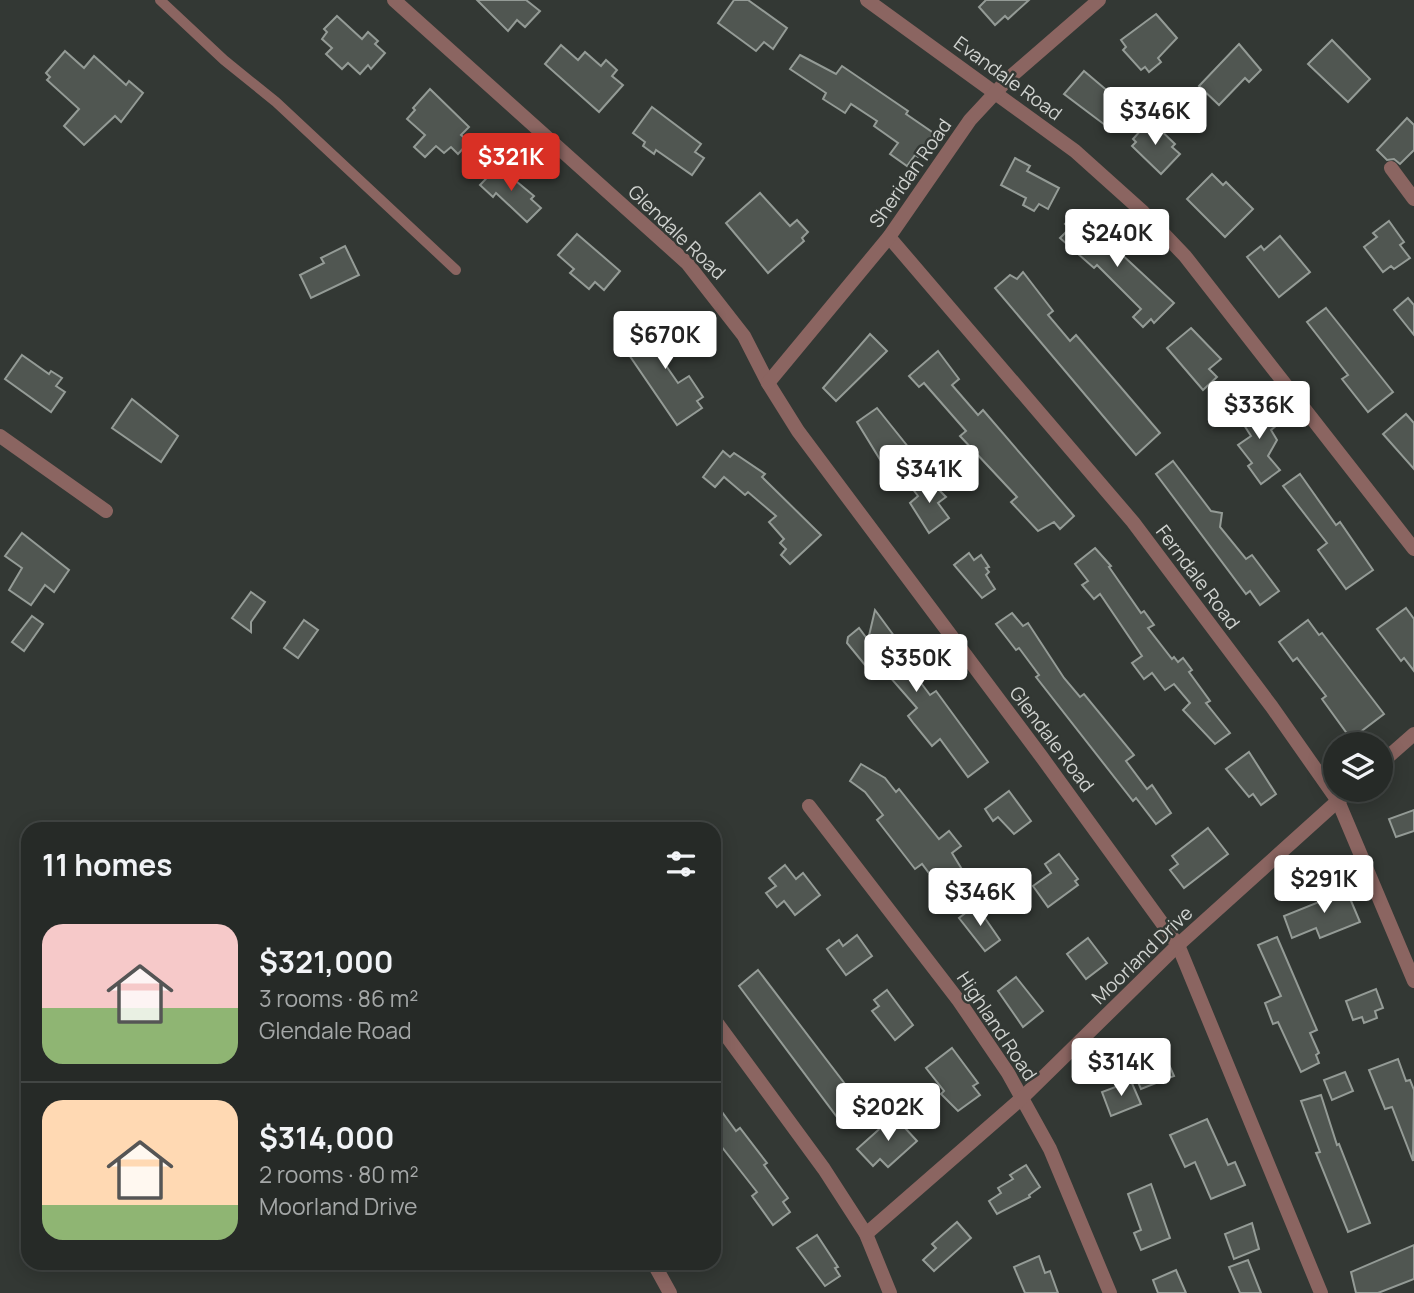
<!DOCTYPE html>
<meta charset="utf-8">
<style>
body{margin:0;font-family:Manrope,sans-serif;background:#2e322f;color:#f1f3f6;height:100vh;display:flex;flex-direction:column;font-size:26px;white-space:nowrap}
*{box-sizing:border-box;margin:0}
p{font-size:23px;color:#a4a7a7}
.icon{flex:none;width:38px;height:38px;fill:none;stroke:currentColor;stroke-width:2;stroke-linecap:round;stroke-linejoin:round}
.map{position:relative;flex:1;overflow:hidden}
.details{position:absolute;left:21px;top:822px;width:700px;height:448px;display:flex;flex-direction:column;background:#262a27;border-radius:21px;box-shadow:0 4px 18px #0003,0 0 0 2px #424644}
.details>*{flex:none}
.controls{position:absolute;left:1323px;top:732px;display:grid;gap:14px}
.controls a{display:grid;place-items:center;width:70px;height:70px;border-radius:50%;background:#262a27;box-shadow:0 4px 18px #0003,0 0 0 2px #424644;font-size:35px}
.price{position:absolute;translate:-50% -60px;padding:0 16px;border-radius:7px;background:#fff;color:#222;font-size:23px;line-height:46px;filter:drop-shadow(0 2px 4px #0008)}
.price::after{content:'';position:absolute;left:50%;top:42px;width:21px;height:16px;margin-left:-10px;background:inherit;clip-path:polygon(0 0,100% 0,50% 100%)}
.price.selected{background:#d93025;color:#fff}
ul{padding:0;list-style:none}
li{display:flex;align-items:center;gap:21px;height:175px;padding:0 21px}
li+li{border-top:2px solid #424644}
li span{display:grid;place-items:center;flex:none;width:196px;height:140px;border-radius:21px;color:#555}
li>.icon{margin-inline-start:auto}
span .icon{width:84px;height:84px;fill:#fffc;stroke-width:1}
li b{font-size:30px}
h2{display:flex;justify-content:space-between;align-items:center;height:84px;padding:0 21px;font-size:30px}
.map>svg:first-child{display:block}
.building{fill:#505651;stroke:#949b96;stroke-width:2}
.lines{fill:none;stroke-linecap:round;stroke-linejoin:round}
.lane{stroke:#8b6561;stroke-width:10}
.street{stroke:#8b6561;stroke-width:14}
.labels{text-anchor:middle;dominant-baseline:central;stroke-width:5;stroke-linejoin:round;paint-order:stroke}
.street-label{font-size:19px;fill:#cfd2cf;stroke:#333834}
</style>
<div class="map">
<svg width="1414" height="1293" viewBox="0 0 1414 1293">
<rect width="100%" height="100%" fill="#333834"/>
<g class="building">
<path d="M477 0H526L540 11 525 27 517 20 508 31Z"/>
<path d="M734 0H748L787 28 773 49 764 42 756 51 718 23Z"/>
<path d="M986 0H1029L1008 19 1005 16 995 25 979 7Z"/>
<path d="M1156 14 1177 38 1158 58 1161 62 1149 72 1145 67 1141 70 1123 50 1126 47 1121 40Z"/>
<path d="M337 16 362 39 368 32 378 41 375 44 385 53 371 69 368 65 360 74 348 63 342 69 326 54 332 48 322 39 327 32 324 29Z"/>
<path d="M1332 40 1370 79 1348 102 1308 64Z"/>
<path d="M1239 44 1261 70 1249 82 1245 78 1219 105 1199 86Z"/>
<path d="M561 45 578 60 585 52 601 66 606 60 617 70 612 76 623 85 599 112 545 64Z"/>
<path d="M65 51 84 68 94 56 126 85 129 81 143 93 121 122 115 116 84 145 64 126 79 109 47 80 50 77 46 73Z"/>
<path d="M800 55 836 74 842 66 908 111 906 114 935 134 918 157 915 155 907 166 890 154 898 143 874 126 877 121 851 104 845 113 823 99 826 93 790 69Z"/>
<path d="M1084 71 1116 98 1110 105 1117 111 1105 125 1064 94Z"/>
<path d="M430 89 469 127 461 135 469 142 458 154 451 147 444 153 436 146 425 157 414 147 425 135 407 119 415 110 413 108Z"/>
<path d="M652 107 701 144 695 152 704 158 692 175 656 150 654 154 643 146 645 142 633 133Z"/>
<path d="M1407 118 1414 125V150L1400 164 1394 159 1387 160 1377 150Z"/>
<path d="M1150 120 1175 144 1172 147 1180 154 1161 174 1132 146 1136 142 1133 139Z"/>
<path d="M1015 158 1030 166 1027 171 1059 188 1048 209 1039 204 1034 211 1023 205 1026 198 1001 185Z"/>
<path d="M498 166 534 196 531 199 541 208 527 222 496 193 493 197 480 185Z"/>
<path d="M1212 174 1223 185 1226 182 1253 209 1225 237 1187 199Z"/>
<path d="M760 193 790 226 797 220 808 232 802 238 804 241 768 273 726 223Z"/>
<path d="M1076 212 1174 303 1154 323 1151 319 1143 327 1133 317 1141 309 1097 265 1094 268 1060 238 1070 228 1065 224Z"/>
<path d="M1389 221 1404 242 1400 245 1410 258 1394 269 1391 266 1383 272 1364 247 1377 237 1373 233Z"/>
<path d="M577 234 620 271 604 290 595 282 589 289 570 273 574 269 558 255Z"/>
<path d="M1280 236 1310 272 1279 297 1247 257 1261 246 1264 250Z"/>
<path d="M345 246 359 275 311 298 300 275 324 263 321 258Z"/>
<path d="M1023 272 1053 311 1048 315 1070 341 1076 335 1160 433 1136 455 995 288 1010 275 1017 279Z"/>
<path d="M1408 298 1414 305V335L1394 310Z"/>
<path d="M1326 308 1393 392 1368 412 1342 379 1348 375 1307 322Z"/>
<path d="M670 318 685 340 660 357 678 383 689 376 703 397 697 401 702 408 677 425 625 349Z"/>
<path d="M1191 328 1221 359 1209 369 1217 377 1203 390 1167 348Z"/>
<path d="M870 334 887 351 836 401 823 388Z"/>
<path d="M938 351 959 379 952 385 978 415 983 410 1074 516 1060 529 1054 522 1038 531 1011 502 1017 497 960 436 966 431 924 383 919 387 909 376Z"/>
<path d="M22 355 49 374 51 371 62 378 56 386 65 392 51 412 5 379Z"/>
<path d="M132 399 178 436 161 462 112 428Z"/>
<path d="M1256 399 1277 425 1271 430 1277 440 1268 456 1280 470 1261 484 1248 466 1252 463 1238 445 1251 436 1237 414Z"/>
<path d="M877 408 909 448 884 466 857 422Z"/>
<path d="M1406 414 1414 423V469L1383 434Z"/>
<path d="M723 451 730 457 734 453 765 474 762 477 821 535 790 564 781 555 786 549 780 543 784 539 769 522 776 516 748 492 745 495 724 477 715 487 703 477Z"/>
<path d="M1173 461 1211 511 1222 513 1220 527 1246 559 1252 555 1279 591 1260 605 1250 591 1246 594 1156 474Z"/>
<path d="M1300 474 1336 525 1340 522 1373 570 1346 589 1318 550 1327 543 1283 486Z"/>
<path d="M926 477 946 497 938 503 949 518 929 533 910 503 918 496 912 488Z"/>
<path d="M22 533 69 570 54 592 45 585 31 605 9 590 22 568 5 556Z"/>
<path d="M1095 548 1111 566 1109 567 1141 613 1144 611 1154 625 1148 628 1172 659 1174 657 1178 662 1183 658 1192 670 1189 672 1210 701 1206 703 1230 733 1215 744 1183 710 1190 703 1174 684 1165 690 1152 673 1144 679 1132 663 1142 656 1100 594 1094 599 1082 585 1088 581 1075 564Z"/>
<path d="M969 553 974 560 981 555 989 567 986 568 989 572 986 575 995 589 982 598 954 565Z"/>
<path d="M251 592 265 602 251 622V632L232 618Z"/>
<path d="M1406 608 1414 619V671L1404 658 1401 661 1377 629Z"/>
<path d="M875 610 917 667 912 671 930 695 936 691 988 762 968 777 940 739 932 746 914 724 908 716 917 708 883 669 874 676 847 643 848 637 859 628 868 640Z"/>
<path d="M1012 613 1023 626 1028 623 1064 678 1080 697 1084 694 1134 755 1126 761 1147 789 1152 785 1171 813 1156 824 1136 798 1133 801 1036 677 1039 675 1019 648 1016 650 996 624Z"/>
<path d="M32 616 43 624 24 651 12 642Z"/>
<path d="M304 620 318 630 298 658 284 648Z"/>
<path d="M1308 620 1319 635 1322 633 1384 714 1351 739 1322 699 1326 696 1297 658 1293 661 1279 642Z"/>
<path d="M1249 752 1276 794 1261 805 1253 794 1249 797 1226 769Z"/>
<path d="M861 764 885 778 896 792 899 789 939 839 949 831 961 846 952 853 966 876 944 893 922 864 915 869 877 820 883 815 865 792 850 781Z"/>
<path d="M1009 791 1031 821 1014 834 998 817 993 821 985 809Z"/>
<path d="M1414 810V831L1396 837 1389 819Z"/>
<path d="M1208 828 1228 854 1184 888 1170 870 1178 864 1172 856Z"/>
<path d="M1059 854 1078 879 1075 881 1078 885 1048 907 1033 886 1051 873 1045 864Z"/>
<path d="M785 865 796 879 803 873 820 895 795 915 784 901 777 907 766 893 776 886 769 878Z"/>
<path d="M1340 884 1345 897 1349 896 1360 922 1320 938 1316 928 1292 938 1284 916 1324 900 1321 891Z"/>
<path d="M976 905 1000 940 985 951 959 918Z"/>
<path d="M857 935 872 956 846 975 827 949 839 940 843 946Z"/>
<path d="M1277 937 1317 1030 1310 1033 1319 1053 1316 1055 1319 1063 1301 1072 1278 1022 1273 1024 1265 1003 1281 996 1258 945Z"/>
<path d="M1088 938 1107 963 1086 979 1067 954Z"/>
<path d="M758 970 858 1101 837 1117 739 986Z"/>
<path d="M1016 977 1043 1011 1023 1027 998 991Z"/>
<path d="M1376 989 1383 1008 1375 1011 1377 1018 1364 1023 1362 1017 1353 1020 1346 1001Z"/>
<path d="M887 990 913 1025 895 1040 872 1011 879 1006 874 1000Z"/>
<path d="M952 1048 978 1083 973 1086 980 1095 958 1111 941 1094 944 1091 926 1068Z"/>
<path d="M1158 1054 1162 1062 1167 1060 1174 1076 1141 1089 1130 1064Z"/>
<path d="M1398 1059 1406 1081 1410 1080 1414 1090 1413 1161 1392 1107 1385 1109 1369 1070Z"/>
<path d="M1345 1072 1353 1091 1332 1100 1324 1080Z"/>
<path d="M1131 1081 1141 1104 1111 1116 1102 1092Z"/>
<path d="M1321 1095 1337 1145 1339 1144 1370 1223 1348 1232 1316 1153 1320 1152 1301 1101Z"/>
<path d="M714 1101 736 1131 740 1128 767 1163 764 1165 788 1198 783 1202 790 1212 773 1225 752 1196 757 1192 714 1137Z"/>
<path d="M894 1116 917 1141 888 1167 880 1159 873 1166 857 1149Z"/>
<path d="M1207 1119 1228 1165 1235 1162 1245 1185 1211 1199 1195 1162 1185 1167 1170 1135Z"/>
<path d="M1026 1165 1040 1187 1029 1195 1030 1197 997 1214 989 1201 1001 1193 998 1188 1013 1179 1010 1175Z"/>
<path d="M1151 1184 1170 1238 1141 1250 1134 1233 1141 1230 1128 1194Z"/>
<path d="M957 1222 971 1238 934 1271 923 1260 936 1248 932 1244Z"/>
<path d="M1252 1223 1259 1249 1234 1259 1225 1234Z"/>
<path d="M817 1235 838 1267 835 1268 840 1276 825 1286 797 1248Z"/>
<path d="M1414 1245V1279L1378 1293H1356L1351 1272Z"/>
<path d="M1039 1256 1045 1273 1050 1271 1058 1293H1025L1014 1267Z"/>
<path d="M1248 1260 1261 1293H1240L1229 1267Z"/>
<path d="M1176 1270 1186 1293H1158L1153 1280Z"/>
</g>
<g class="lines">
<path class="lane" d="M160 0 224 60 276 102 456 270"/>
<g class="street">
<path d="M394 0 687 263 744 336 768 383 798 431 1041 756 1178 945 1321 1293"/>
<path d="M867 0 1075 151 1143 212 1185 256 1414 549"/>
<path d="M1391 168 1414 199"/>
<path d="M889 237 1133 522 1272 707 1338 801 1414 981"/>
<path d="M768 383 889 237 970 120 1009 78 1099 0"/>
<path d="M0 436 106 511"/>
<path d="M1381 763 1414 734"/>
<path d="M809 806 959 1001 1008 1073 1050 1149 1110 1293"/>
<path d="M714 1019 824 1169 866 1234 890 1293"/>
<path d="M866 1234 1022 1098 1178 945 1351 789"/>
<path d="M654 1264 670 1293"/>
</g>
</g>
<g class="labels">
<g class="street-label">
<text transform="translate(1008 78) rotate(36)">Evandale Road</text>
<text transform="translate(910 173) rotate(-55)">Sheridan Road</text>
<text transform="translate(677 232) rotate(44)">Glendale Road</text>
<text transform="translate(1198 577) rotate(53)">Ferndale Road</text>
<text transform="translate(1052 739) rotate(53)">Glendale Road</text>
<text transform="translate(1142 955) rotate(-44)">Moorland Drive</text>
<text transform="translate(997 1026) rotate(56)">Highland Road</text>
</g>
</g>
</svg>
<div class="controls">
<a><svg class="icon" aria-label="layers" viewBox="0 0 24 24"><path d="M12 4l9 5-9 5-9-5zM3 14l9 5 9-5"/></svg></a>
</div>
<b class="price" style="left:1155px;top:147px">$346K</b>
<b class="price selected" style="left:511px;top:193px">$321K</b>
<b class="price" style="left:1117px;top:269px">$240K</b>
<b class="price" style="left:665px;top:371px">$670K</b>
<b class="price" style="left:1259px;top:441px">$336K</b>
<b class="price" style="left:929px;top:505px">$341K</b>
<b class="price" style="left:916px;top:694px">$350K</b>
<b class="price" style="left:1324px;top:915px">$291K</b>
<b class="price" style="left:980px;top:928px">$346K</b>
<b class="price" style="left:1121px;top:1098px">$314K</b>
<b class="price" style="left:888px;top:1143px">$202K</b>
<section class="details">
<h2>11 homes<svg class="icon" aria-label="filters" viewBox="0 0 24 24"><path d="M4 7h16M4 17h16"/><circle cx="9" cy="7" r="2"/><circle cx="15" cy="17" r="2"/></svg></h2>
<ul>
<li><span style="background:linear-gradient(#f6c9c9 60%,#8fb573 0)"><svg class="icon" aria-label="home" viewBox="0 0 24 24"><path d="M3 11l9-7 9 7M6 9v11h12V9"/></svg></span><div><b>$321,000</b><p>3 rooms · 86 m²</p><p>Glendale Road</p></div></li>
<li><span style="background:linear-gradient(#ffd9b3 75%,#8fb573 0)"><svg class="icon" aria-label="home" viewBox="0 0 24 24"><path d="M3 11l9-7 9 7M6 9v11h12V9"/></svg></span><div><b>$314,000</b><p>2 rooms · 80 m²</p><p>Moorland Drive</p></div></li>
</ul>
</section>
</div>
